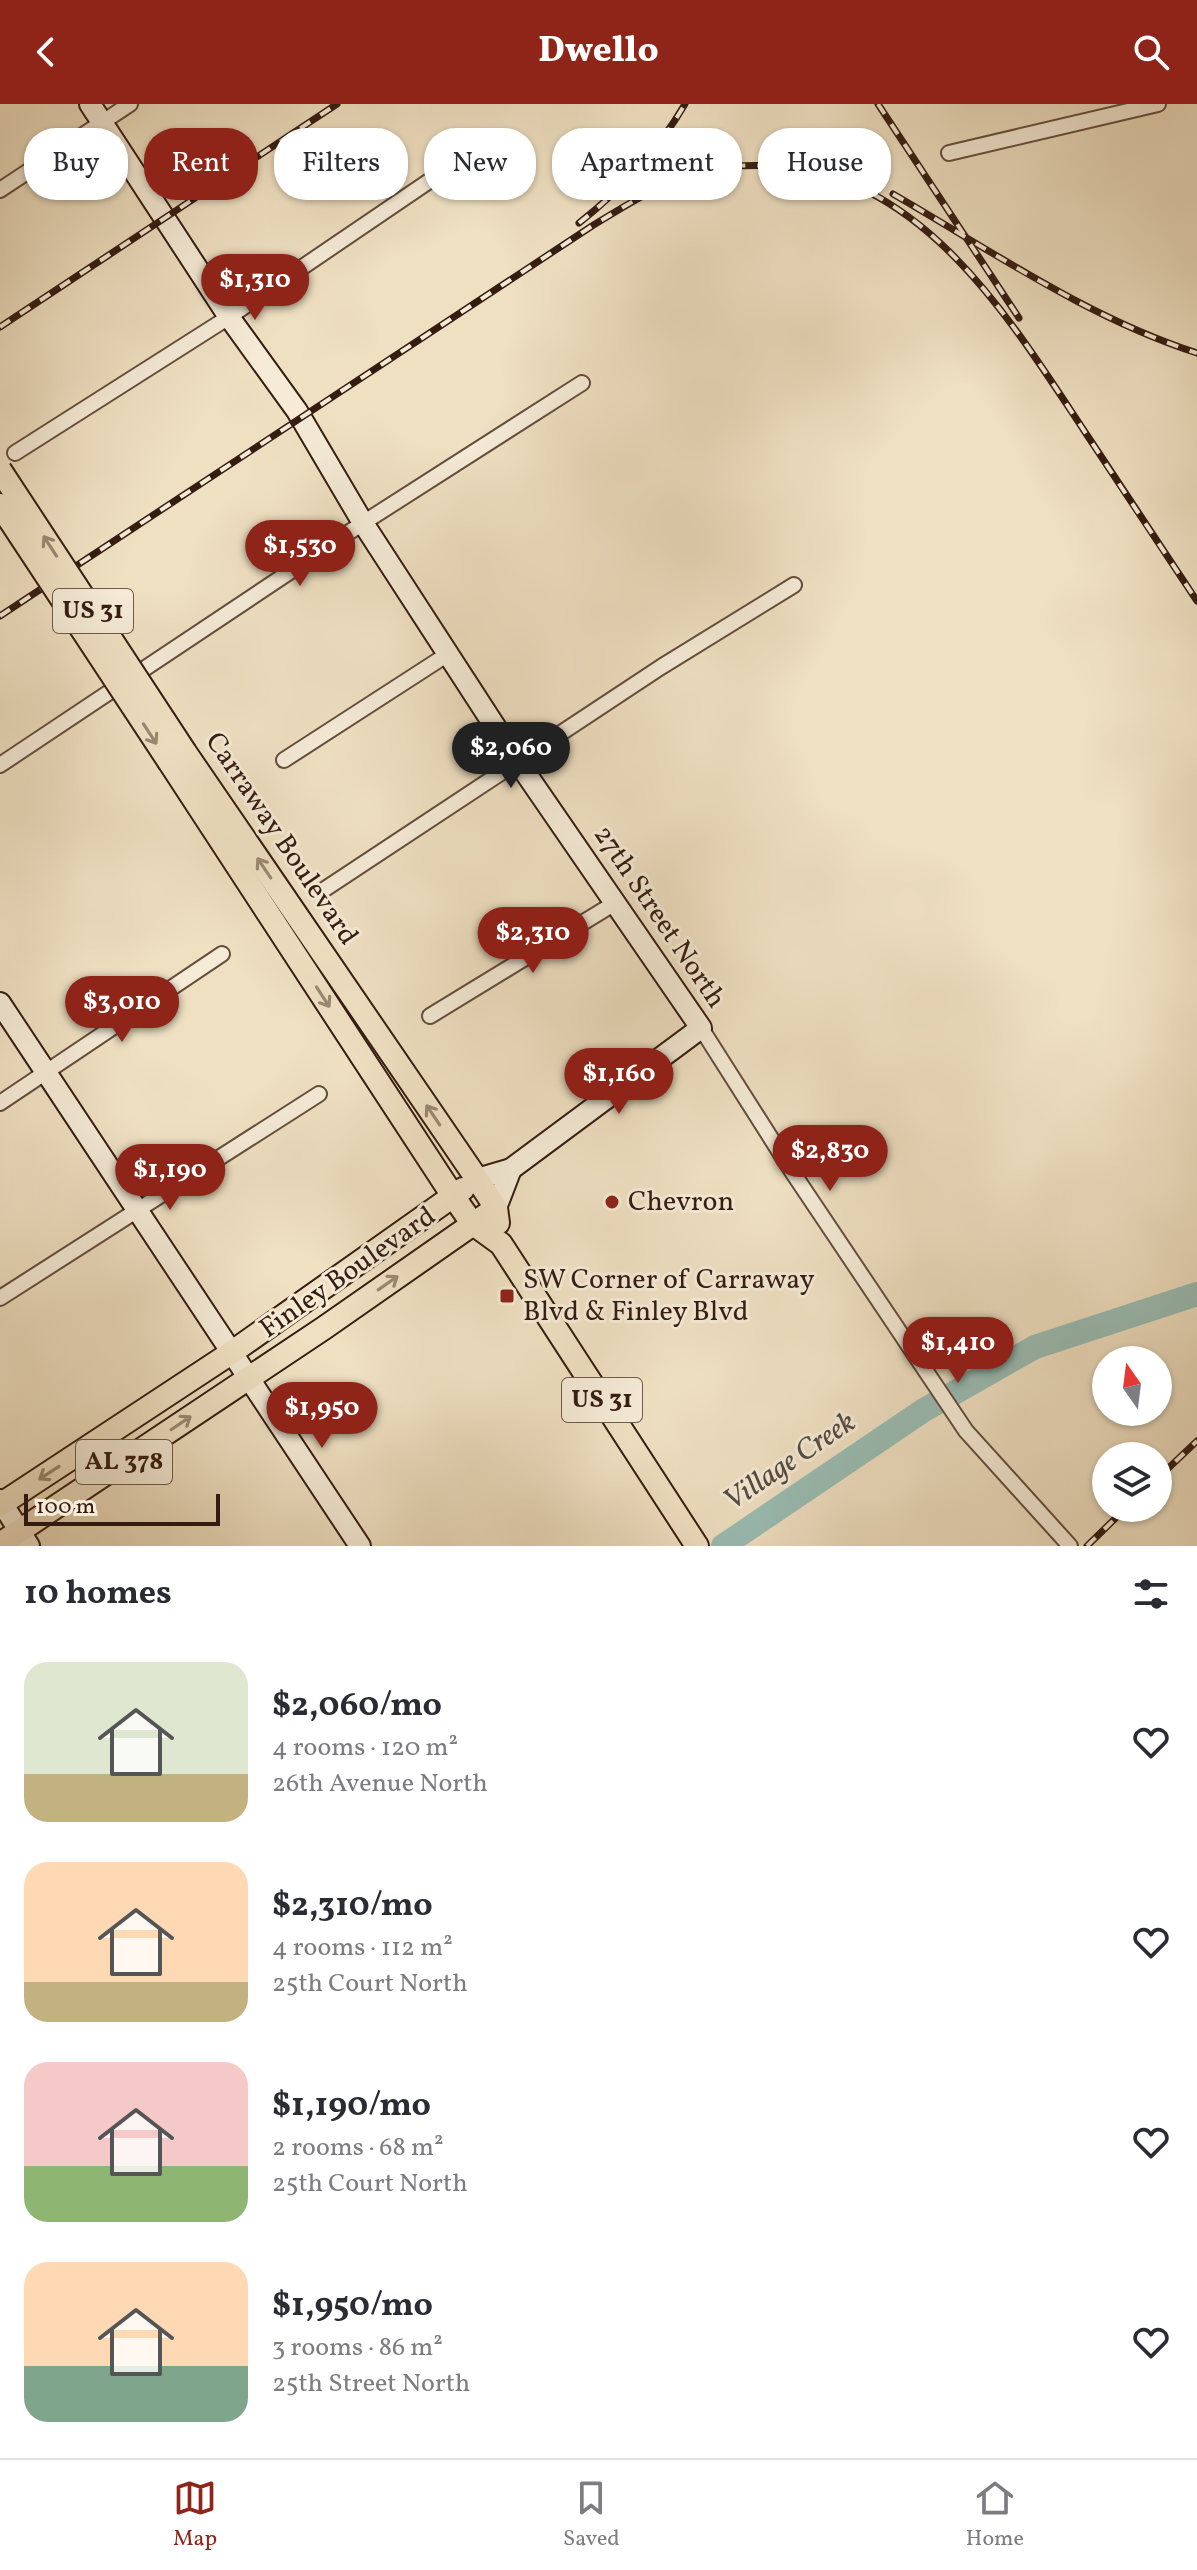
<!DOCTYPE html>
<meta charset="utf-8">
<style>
body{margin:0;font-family:Vollkorn,serif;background:#f7f7f7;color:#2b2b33;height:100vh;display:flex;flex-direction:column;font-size:30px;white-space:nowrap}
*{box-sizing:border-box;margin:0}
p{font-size:26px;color:#7c7c81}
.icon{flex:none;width:44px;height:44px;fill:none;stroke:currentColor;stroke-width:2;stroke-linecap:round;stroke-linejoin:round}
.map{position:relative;height:1442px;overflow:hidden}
.drawer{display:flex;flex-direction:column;background:#fff;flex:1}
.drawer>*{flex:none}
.guide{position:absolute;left:24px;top:24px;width:1150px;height:72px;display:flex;gap:16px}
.needle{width:52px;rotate:346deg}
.buttons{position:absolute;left:1092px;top:1242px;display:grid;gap:16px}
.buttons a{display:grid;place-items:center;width:80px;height:80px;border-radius:50%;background:#fff;box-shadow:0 2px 6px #0004;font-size:40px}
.scale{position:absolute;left:24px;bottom:20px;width:196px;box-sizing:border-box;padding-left:8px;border:4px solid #351c11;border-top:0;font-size:22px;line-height:28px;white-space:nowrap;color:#351c11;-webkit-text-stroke:6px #f5ebd7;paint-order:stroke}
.price{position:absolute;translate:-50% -68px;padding:0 18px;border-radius:28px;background:#8f2418;color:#fff;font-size:26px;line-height:52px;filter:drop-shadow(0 2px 4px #0008)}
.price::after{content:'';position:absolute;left:50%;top:48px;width:24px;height:18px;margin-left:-12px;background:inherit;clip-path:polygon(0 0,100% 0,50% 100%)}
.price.on{background:#222;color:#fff}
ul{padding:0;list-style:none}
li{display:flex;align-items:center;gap:24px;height:200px;padding:0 24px}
li span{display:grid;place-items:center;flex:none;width:224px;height:160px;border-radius:24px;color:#555}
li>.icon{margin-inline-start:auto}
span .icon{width:96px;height:96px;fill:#fffc;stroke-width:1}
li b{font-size:34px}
h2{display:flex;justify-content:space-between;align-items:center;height:96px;padding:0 24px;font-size:34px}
.pill{padding:0 28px;border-radius:32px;background:#fff;box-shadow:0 2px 6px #0004;font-size:28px;line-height:72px}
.pill.on{background:#8f2418;color:#fff}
header{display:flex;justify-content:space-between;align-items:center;height:104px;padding:0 24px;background:#8f2418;color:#fff;font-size:36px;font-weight:800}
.tabs{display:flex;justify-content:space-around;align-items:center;height:112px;border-top:2px solid #e1e1e2;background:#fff;font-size:22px;color:#7c7c81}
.tabs a{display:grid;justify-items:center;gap:4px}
.tabs .on{color:#8f2418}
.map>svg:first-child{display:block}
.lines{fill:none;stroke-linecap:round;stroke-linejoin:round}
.river{stroke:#9abdb4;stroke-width:24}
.street-casing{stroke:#644d3d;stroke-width:18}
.secondary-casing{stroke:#351c11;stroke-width:24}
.primary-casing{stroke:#351c11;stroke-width:26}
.street{stroke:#f5ebd7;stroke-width:14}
.secondary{stroke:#f5ebd7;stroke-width:20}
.primary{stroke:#efe0c2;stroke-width:22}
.rail-casing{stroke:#351c11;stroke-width:7}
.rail{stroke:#f5ebd7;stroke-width:4;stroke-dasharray:12;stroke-linecap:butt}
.primary-bridge-casing{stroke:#351c11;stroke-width:26;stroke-linecap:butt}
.primary-bridge{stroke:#efe0c2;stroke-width:22}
.oneway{stroke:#9b8872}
.poi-dot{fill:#8f2418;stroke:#f5ebd7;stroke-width:3}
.labels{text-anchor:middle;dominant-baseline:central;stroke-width:6;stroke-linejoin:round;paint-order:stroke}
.shield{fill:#f5ebd7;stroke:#6f5a4c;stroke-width:2}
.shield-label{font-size:26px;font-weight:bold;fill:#351c11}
.street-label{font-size:28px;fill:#351c11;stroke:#f5ebd7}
.poi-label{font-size:28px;fill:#351c11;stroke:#f5ebd7;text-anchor:start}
.water-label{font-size:30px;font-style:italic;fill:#534c42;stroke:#f5ebd7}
</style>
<header><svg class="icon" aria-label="back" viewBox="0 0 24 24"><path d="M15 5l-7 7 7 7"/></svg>Dwello<svg class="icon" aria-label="search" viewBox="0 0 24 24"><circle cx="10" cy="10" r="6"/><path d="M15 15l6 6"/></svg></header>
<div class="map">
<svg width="1197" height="1442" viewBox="0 0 1197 1442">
<rect width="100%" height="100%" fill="#efe0c2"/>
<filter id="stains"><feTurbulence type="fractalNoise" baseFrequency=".0025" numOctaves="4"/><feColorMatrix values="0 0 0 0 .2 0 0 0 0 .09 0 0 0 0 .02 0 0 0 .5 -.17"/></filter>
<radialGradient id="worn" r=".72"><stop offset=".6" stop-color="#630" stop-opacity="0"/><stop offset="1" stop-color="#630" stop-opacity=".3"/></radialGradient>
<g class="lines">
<path class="river" d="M723 1442 924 1306 1035 1243 1197 1190"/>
<defs>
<g id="street">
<path d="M949 49 1158 0"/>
<path d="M0 86 130 0"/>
<path d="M15 349 229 213 469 50"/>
<path d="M284 656 448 550"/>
<path d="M0 661 363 419 582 279"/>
<path d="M325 785 661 563 794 481"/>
<path d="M430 912 615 799"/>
<path d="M701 924 793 1069 966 1327 1070 1442"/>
<path d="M0 999 222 850"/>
<path d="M0 1194 319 990"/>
</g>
<g id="secondary">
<path d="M90 0 229 213 297 307 363 419 518 658 701 924 511 1065 477 1075"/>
<path d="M0 899 360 1442"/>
<path d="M496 1104 511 1065"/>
<path d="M0 1396 29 1442"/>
</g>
<g id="primary">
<path d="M185 648 477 1075 496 1104 498 1119"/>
<path d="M170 659 453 1092 472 1119 501 1140 697 1442"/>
<path d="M0 1401 231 1249 463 1085"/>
<path d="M0 1440 324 1224 496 1104"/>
</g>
</defs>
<use href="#street" class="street-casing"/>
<use href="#secondary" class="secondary-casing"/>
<use href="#primary" class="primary-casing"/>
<use href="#street" class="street"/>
<use href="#secondary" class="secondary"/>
<use href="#primary" class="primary"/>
<defs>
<g id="rail">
<path d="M878 0 1019 214"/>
<path d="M893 90C992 147 1088 214 1197 249"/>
<path d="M579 119C622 85 657 48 685 0"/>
<path d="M0 223 337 0"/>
<path d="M0 512 592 122C628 100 664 77 706 66 728 61 755 61 778 62 924 73 1010 215 1083 325 1121 383 1159 440 1197 497"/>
<path d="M1158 1374 1197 1337"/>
<path d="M1087 1442 1126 1404"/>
</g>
</defs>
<use href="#rail" class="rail-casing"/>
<use href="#rail" class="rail"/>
<defs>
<g id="primary-bridge">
<path d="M0 366 185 648"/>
<path d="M0 401 170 659"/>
</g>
</defs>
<use href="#primary-bridge" class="primary-bridge-casing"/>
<use href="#primary-bridge" class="primary-bridge"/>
</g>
<defs><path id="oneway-shaft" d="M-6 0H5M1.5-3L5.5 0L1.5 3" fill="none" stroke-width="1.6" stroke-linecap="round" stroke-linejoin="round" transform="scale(2)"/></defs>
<g class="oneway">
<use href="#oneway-shaft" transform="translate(50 442) rotate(-123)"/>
<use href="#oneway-shaft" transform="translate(150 630) rotate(57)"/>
<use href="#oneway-shaft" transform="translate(264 764) rotate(-124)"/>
<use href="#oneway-shaft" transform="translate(323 893) rotate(57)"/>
<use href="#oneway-shaft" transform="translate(433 1011) rotate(-124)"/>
<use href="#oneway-shaft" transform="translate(388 1179) rotate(-35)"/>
<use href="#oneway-shaft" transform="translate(181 1319) rotate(-34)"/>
<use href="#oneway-shaft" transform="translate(49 1369) rotate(147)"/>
</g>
<g class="poi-dot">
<circle cx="612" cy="1098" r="8"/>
<rect x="499" y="1184" width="16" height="16" rx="4"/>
</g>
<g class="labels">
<g class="shield">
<rect x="53" y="485" width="80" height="44" rx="6"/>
<rect x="562" y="1274" width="80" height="44" rx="6"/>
<rect x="76" y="1336" width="96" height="44" rx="6"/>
</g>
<g class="shield-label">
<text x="93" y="507">US 31</text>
<text x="602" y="1296">US 31</text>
<text x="124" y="1358">AL 378</text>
</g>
<g class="street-label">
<text transform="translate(281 735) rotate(56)">Carraway Boulevard</text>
<text transform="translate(659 813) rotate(56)">27th Street North</text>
<text transform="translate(348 1169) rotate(-35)">Finley Boulevard</text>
</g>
<g class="poi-label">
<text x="628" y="1098">Chevron</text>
<text x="523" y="1176">SW Corner of Carraway<tspan x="523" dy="32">Blvd &amp; Finley Blvd</tspan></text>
</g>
<g class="water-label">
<text transform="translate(790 1358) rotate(-34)">Village Creek</text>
</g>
</g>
<rect width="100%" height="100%" filter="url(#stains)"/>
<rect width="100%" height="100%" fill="url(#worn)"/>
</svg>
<div class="buttons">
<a><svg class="needle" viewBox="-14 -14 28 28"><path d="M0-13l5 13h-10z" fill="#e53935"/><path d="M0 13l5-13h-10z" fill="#7c7c81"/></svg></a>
<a><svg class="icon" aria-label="layers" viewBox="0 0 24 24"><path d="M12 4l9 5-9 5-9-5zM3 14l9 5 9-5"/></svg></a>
</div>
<div class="scale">100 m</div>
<b class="price" style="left:255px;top:218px">$1,310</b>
<b class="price" style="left:300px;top:484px">$1,530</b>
<b class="price on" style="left:511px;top:686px">$2,060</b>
<b class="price" style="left:533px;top:871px">$2,310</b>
<b class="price" style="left:122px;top:940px">$3,010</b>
<b class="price" style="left:619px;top:1012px">$1,160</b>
<b class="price" style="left:830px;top:1089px">$2,830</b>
<b class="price" style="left:170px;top:1108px">$1,190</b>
<b class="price" style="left:958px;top:1281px">$1,410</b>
<b class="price" style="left:322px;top:1346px">$1,950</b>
<div class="guide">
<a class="pill">Buy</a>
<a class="pill on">Rent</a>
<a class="pill">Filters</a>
<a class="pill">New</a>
<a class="pill">Apartment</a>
<a class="pill">House</a>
</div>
</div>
<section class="drawer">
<h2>10 homes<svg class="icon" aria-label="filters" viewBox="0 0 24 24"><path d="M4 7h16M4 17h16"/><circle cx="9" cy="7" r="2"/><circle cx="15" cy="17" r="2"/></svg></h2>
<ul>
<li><span style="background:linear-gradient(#dfe7d0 70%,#c2b280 0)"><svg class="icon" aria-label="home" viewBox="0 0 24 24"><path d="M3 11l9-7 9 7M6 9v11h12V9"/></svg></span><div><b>$2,060/mo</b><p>4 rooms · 120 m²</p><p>26th Avenue North</p></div><svg class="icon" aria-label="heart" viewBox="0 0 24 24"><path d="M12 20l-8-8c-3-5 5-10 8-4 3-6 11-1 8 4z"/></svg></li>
<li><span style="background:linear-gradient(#ffd9b3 75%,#c2b280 0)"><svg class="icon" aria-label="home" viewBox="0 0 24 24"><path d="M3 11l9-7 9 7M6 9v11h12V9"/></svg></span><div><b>$2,310/mo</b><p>4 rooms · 112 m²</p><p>25th Court North</p></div><svg class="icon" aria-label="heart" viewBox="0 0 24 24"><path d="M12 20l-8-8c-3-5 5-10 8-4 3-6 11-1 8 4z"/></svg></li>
<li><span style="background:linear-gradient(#f6c9c9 65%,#8fb573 0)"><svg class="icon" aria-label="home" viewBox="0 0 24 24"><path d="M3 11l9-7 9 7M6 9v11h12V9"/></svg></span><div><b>$1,190/mo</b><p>2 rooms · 68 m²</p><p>25th Court North</p></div><svg class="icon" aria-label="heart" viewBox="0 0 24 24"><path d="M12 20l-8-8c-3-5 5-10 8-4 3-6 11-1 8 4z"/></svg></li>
<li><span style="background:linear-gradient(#ffd9b3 65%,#7fa58c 0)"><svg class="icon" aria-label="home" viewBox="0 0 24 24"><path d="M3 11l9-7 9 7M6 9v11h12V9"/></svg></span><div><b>$1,950/mo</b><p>3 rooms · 86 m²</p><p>25th Street North</p></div><svg class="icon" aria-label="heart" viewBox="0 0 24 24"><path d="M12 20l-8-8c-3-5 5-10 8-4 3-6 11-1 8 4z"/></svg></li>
</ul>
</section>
<nav class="tabs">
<a class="on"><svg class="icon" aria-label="map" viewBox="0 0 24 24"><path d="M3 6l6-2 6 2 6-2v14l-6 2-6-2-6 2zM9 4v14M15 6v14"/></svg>Map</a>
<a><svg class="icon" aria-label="saved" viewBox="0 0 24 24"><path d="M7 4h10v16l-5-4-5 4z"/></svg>Saved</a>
<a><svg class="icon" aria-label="home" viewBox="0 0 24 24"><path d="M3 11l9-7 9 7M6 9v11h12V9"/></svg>Home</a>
</nav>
